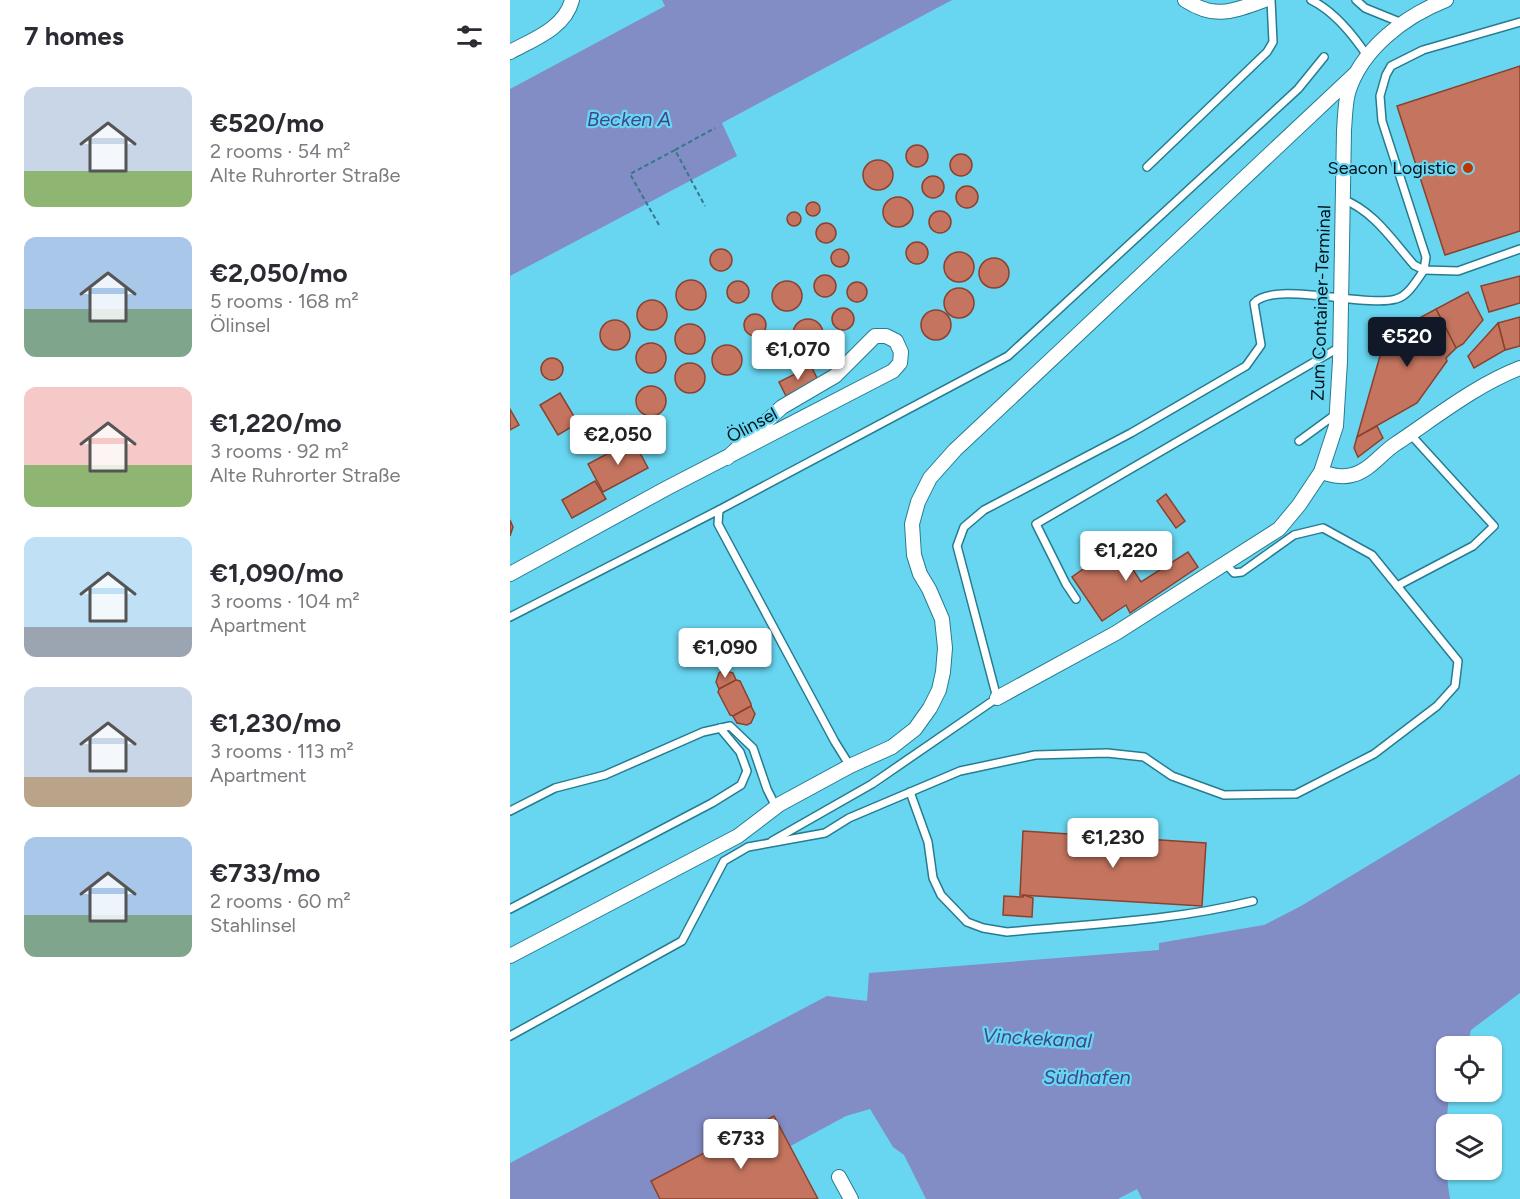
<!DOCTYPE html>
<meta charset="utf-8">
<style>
body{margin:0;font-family:Figtree,sans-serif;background:#f7f7f7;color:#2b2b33;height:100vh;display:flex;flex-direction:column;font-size:22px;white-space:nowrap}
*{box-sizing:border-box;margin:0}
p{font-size:20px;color:#7c7c81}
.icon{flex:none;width:33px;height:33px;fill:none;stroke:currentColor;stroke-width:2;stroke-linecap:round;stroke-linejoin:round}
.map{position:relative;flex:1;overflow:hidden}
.side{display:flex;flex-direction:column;background:#fff;width:510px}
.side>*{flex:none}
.fabs{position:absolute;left:926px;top:1036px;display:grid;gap:12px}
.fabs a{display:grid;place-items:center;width:66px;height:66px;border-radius:12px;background:#fff;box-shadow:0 2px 4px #0004;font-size:30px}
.price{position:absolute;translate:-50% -51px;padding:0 14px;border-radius:6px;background:#fff;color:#222;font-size:20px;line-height:39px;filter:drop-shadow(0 2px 3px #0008)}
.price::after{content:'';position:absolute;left:50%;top:36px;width:18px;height:14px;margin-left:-9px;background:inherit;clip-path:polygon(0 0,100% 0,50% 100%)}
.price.current{background:#111827;color:#fff}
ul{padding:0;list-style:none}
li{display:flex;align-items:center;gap:18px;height:150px;padding:0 24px}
li span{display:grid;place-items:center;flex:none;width:168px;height:120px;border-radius:12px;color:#555}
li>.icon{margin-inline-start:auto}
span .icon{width:72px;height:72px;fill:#fffc;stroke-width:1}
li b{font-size:26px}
h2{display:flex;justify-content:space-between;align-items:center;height:72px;padding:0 24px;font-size:26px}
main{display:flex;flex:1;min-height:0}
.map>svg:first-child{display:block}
.water{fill:#828cc5}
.building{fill:#c5755f;stroke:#8b412d;stroke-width:1.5}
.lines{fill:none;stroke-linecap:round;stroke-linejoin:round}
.service-casing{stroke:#257c90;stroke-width:10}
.minor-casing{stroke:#257c90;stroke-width:16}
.path{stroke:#367889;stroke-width:2;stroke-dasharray:4.5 3;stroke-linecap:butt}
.service{stroke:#fff;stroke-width:7}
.minor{stroke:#fff;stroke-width:14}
.poi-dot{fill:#bd3400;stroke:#69d6f1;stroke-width:2}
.labels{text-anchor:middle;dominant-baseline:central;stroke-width:4.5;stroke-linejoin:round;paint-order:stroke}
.poi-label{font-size:18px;fill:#001319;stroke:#69d6f1;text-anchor:end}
.street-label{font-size:18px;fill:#001319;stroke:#69d6f1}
.water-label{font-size:20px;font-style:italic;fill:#40468d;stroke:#69d6f1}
</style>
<main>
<section class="side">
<h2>7 homes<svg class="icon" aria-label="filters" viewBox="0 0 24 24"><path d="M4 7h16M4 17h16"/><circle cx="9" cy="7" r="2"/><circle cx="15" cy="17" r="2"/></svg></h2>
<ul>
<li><span style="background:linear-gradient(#c9d6e8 70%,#8fb573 0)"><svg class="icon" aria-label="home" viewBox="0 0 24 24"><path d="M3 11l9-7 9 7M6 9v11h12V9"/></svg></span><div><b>€520/mo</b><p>2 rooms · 54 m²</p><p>Alte Ruhrorter Straße</p></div></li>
<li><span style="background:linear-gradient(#a9c7e8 60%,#7fa58c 0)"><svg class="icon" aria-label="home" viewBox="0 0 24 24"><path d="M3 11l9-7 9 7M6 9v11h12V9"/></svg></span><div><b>€2,050/mo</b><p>5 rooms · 168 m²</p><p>Ölinsel</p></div></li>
<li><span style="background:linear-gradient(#f6c9c9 65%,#8fb573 0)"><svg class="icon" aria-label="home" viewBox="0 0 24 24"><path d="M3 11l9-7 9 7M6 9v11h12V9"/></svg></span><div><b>€1,220/mo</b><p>3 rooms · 92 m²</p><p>Alte Ruhrorter Straße</p></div></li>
<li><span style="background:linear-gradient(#bfe0f5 75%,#9aa5b1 0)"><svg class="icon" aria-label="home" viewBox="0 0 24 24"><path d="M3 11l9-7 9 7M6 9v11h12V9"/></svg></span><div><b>€1,090/mo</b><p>3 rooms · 104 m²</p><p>Apartment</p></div></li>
<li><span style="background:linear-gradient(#c9d6e8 75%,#b9a48a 0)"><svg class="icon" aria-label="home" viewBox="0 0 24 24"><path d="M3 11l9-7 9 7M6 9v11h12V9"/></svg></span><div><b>€1,230/mo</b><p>3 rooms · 113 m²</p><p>Apartment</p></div></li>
<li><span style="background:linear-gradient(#a9c7e8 65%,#7fa58c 0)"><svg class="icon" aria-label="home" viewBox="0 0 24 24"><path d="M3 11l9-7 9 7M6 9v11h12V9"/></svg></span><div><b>€733/mo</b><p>2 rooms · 60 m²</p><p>Stahlinsel</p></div></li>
</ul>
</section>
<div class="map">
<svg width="1010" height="1199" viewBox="0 0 1010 1199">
<rect width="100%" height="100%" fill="#69d6f1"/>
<g class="water">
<path d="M152 0H442L212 123 227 156 0 276V89L155 6Z"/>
<path d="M1010 774V993L961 1030 957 1047H936V1092H940C934 1128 934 1163 940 1199H632L627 1189 608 1199H416L394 1155 383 1147 360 1109 336 1116 183 1199H0V1163L317 996 357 1001 359 973 649 950V943L754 925 791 906Z"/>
</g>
<g class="building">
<path d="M1010 66V231L935 255 887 106Z"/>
<circle cx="407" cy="156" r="11"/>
<circle cx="451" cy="165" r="11"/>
<circle cx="368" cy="175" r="15"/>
<circle cx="423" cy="187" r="11"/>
<circle cx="457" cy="197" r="11"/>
<circle cx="388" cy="212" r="15"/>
<circle cx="303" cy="209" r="7"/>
<circle cx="430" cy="222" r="11"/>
<circle cx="284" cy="219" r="7"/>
<circle cx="316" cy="233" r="10"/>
<circle cx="407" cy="253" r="11"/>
<circle cx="330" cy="258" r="9"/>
<circle cx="211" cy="260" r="11"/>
<circle cx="449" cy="267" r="15"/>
<circle cx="484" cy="273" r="15"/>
<circle cx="315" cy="286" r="11"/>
<path d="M1010 276V303L979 312 971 286Z"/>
<circle cx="181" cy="295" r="15"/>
<circle cx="228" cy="292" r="11"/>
<circle cx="277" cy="296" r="15"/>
<circle cx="347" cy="292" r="10"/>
<circle cx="449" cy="303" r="15"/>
<path d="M958 292 973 320 953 344 946 348 926 309Z"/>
<circle cx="142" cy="315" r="15"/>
<circle cx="333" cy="319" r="11"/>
<path d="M926 309 946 348 936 358 937 361 907 403 847 437 874 342 871 339Z"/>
<circle cx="426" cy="325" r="15"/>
<circle cx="245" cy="325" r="11"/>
<path d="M1010 317V346L995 350 988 323Z"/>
<circle cx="298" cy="334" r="15"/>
<circle cx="105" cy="335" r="15"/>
<path d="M988 323 995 350 964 368 958 356Z"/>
<circle cx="180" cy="339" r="15"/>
<circle cx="141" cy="358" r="15"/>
<circle cx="262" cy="356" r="11"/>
<circle cx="217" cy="360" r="15"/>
<circle cx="42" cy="369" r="11"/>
<circle cx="180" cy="378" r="15"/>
<path d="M301 366 308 380 276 396 269 382Z"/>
<circle cx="141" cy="401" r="15"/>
<path d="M50 393 68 423 48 435 30 405Z"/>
<path d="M0 409 9 425 0 430Z"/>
<path d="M867 426 873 438 848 457 844 448 847 437Z"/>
<path d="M123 440 138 468 93 492 78 464Z"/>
<path d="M85 481 96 499 62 518 52 500Z"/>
<path d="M656 494 675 521 666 528 647 501Z"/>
<path d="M0 520 3 527 0 536Z"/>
<path d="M607 545 631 582 678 552 688 567 620 613 616 605 592 621 562 577Z"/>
<path d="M213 670 223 673 226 680 209 689 206 682 209 673Z"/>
<path d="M226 680 230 681 241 704V706L223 716 220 715 208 692 209 689Z"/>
<path d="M241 706 245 714 241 723 237 725 227 723 223 716Z"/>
<path d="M513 831 696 843 692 906 510 895Z"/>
<path d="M514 895 523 898 522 917 493 915 494 896 513 897Z"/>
<path d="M264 1116 308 1199H150L141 1181Z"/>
</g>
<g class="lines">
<defs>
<g id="service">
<path d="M801 0C824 11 844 36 858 57"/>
<path d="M846 0 855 8 892 23"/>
<path d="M1010 22 913 50 881 66 876 75 870 96 872 121 916 257 914 270 948 271 1010 249"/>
<path d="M637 167 757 52 763 42 761 0"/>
<path d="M789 441 826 414"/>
<path d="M209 510 498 356 788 89 814 57"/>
<path d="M887 586 963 546 984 526 901 435"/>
<path d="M566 599 556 584 526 524 830 347"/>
<path d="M0 617 209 510 208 524 325 742 340 766"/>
<path d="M400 792 418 842 423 878 431 895 457 922 473 928 497 932C579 924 663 921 743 901"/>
<path d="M0 811 45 788 95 775 193 732 220 726 243 748 257 789 266 807"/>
<path d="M262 841 362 784 487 698 447 546 454 527 474 510 621 433 736 366 751 345 744 303C765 280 855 308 886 299 898 296 907 280 914 270L904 265C883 241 863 210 832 199"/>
<path d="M0 909 202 803 231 785 237 771 230 752 210 728"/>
<path d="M0 1036 172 941 214 861 238 847 315 833 339 818 450 771 525 755 597 753 634 757 662 776 714 795 786 794 864 754 927 706 945 686 948 661 862 555 813 528 784 535 732 572 724 573 715 563"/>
</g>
<g id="minor">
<path d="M675 0C706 20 723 11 755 0"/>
<path d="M0 52C24 39 55 28 62 0"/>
<path d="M811 472C822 475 831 478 842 475 860 471 872 452 887 443 926 417 966 385 1010 368"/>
<path d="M0 574 157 488 383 371 390 363 391 352 386 341 376 336H365L325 376 272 407 217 458"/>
<path d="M487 698 606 633 769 529 789 505 811 472 826 426 830 361 834 130C835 118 835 105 838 93 851 49 895 16 936 0"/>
<path d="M0 956 228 836 270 804 340 766 382 747 405 729 420 708 429 690 433 672 435 648 432 619 419 589 410 574 404 555 402 524 408 502 420 478 445 450 846 73"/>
<path d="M329 1177 341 1199"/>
</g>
</defs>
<use href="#service" class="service-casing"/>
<use href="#minor" class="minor-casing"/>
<g class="path">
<path d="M165 150 205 128"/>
<path d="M149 225 120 174 165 150 195 206"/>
</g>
<use href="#service" class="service"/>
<use href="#minor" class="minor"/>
</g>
<circle class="poi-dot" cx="958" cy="168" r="6"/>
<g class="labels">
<g class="poi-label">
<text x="946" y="168">Seacon Logistic</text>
</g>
<g class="street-label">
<text transform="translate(811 303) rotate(-88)">Zum Container-Terminal</text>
<text transform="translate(242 425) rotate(-28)">Ölinsel</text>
</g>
<g class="water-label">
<text x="119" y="119">Becken A</text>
<text transform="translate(527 1038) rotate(3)">Vinckekanal</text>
<text x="577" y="1077">Südhafen</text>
</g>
</g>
</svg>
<div class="fabs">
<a><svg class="icon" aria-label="locate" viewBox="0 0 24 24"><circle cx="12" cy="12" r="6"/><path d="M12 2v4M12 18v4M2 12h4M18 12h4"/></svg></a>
<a><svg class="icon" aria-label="layers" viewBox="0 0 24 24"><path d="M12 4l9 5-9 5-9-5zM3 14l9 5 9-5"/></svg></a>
</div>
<b class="price current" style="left:897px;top:368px">€520</b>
<b class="price" style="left:288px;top:381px">€1,070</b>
<b class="price" style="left:108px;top:466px">€2,050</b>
<b class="price" style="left:616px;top:582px">€1,220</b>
<b class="price" style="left:215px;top:679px">€1,090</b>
<b class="price" style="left:603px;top:869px">€1,230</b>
<b class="price" style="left:231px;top:1170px">€733</b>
</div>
</main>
